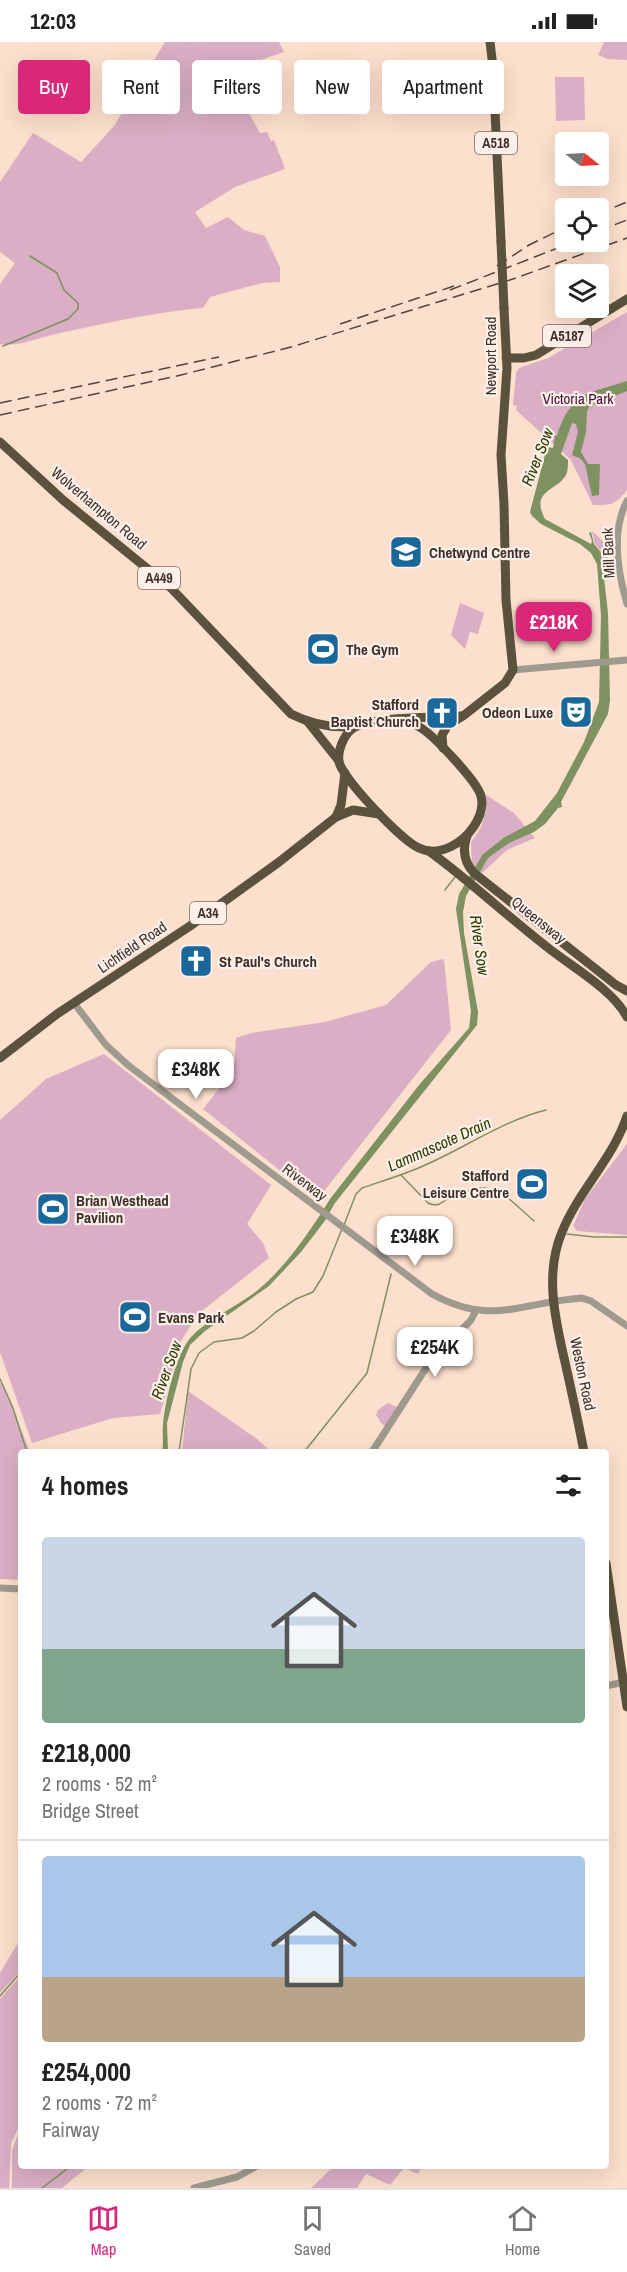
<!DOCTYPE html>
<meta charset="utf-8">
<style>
body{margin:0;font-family:"Archivo Narrow",sans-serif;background:#f2f2f2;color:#222;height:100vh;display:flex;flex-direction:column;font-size:22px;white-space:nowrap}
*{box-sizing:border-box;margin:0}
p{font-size:20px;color:#767676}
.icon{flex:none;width:33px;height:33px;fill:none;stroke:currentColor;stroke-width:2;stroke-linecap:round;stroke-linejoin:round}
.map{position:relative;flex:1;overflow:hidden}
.side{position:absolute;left:18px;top:1407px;width:591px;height:720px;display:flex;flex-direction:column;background:#fff;border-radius:6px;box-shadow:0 6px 24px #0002}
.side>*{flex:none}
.top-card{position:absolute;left:18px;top:18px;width:591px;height:54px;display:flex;gap:12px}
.needle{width:39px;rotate:108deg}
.controls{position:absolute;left:555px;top:90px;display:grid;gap:12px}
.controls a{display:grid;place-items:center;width:54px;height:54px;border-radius:6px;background:#fff;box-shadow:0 6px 24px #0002;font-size:30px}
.price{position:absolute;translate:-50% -51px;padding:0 14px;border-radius:12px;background:#fff;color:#222;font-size:20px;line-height:39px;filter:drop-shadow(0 2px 3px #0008)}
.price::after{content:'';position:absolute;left:50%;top:36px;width:18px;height:14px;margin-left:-9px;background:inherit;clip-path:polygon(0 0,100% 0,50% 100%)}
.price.selected{background:#db2777;color:#fff}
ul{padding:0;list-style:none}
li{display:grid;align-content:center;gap:12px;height:318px;padding:0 24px}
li+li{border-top:2px solid #e0e0e0}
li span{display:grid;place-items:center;height:186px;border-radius:6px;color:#555}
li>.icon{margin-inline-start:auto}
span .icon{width:108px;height:108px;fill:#fffc;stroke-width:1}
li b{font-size:26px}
h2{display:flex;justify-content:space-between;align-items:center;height:72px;padding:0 24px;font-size:26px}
.pill{padding:0 21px;border-radius:6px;background:#fff;box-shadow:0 6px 24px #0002;font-size:21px;line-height:54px}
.pill.selected{background:#db2777;color:#fff}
.status{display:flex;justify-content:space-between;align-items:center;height:42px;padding:0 30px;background:#fff;direction:ltr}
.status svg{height:16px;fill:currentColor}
.menu{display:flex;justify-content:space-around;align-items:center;height:84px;border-top:2px solid #e0e0e0;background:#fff;font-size:16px;color:#767676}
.menu a{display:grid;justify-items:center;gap:3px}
.menu .selected{color:#db2777}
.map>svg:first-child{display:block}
.green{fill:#daaec4}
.water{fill:#7d9161}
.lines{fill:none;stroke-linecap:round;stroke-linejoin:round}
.stream{stroke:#7d9161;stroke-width:1.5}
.tertiary{stroke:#9f9a8e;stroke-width:7}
.trunk{stroke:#5a523a;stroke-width:9}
.rail{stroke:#52453c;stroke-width:1.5;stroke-dasharray:12 6;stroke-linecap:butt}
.trunk-bridge{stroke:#5a523a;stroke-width:9}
.labels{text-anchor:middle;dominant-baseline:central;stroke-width:4.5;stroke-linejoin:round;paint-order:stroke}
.shield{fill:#fcf0e8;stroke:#766a62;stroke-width:1.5}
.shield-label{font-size:14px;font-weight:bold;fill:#3c3129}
.street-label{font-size:15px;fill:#3c3129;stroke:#fcf0e8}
.park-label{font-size:15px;fill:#4a0b33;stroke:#fcf0e8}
.poi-label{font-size:15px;font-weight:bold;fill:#3c3129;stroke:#fcf0e8;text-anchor:start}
.water-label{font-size:16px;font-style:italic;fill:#2c3e05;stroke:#fcf0e8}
</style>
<div class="status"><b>12:03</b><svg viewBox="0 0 49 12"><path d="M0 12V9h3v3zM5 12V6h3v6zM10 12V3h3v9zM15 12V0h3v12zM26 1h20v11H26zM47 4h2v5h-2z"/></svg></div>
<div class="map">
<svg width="627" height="2146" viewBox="0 0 627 2146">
<rect width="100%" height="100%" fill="#fcdfcc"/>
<g class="green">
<path d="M165 0H279L284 10C263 18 242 20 234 42L217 50 226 71 245 64 260 91 267 90 271 99 274 98 285 127 235 145 195 170 206 186 228 175 244 188 265 194 280 225V240L262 241 210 255 203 266C155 270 107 281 60 291 40 295 20 305 0 302V242L15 221 0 210V140L33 91 81 120 114 84Z"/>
<path d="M604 0H627V18L608 17 598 13Z"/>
<path d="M555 35H584L585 78 556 79Z"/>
<path d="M627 270V448C615 463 612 463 593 463L571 418 516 368 517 364 513 363 516 331 519 326 548 316Z"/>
<path d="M592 489 607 503 606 510 609 517 607 521 613 535 608 537 605 534 602 510 595 502Z"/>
<path d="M460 561 484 571 478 592 470 590 465 607 451 593Z"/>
<path d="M486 753 514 771 535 796 507 808 482 831 472 823 471 801 481 785 486 769Z"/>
<path d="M444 917 451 988 317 1158 203 1067 234 1028 236 996 251 991 325 980 386 963 431 920Z"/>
<path d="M104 1012 271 1143 247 1182 263 1201 269 1216 198 1272 181 1299 160 1372 113 1376 32 1401 0 1310V1078L46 1037Z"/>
<path d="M627 1102V1193L577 1189 573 1184 585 1157Z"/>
<path d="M0 1341 3 1342 30 1410H21V1538L0 1537Z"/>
<path d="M188 1349 257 1397 271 1410H182Z"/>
<path d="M388 1361 399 1366 386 1385 381 1381 376 1373 378 1368Z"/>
<path d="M21 1896V1928L0 1951V1931Z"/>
<path d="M21 1933V2081L11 2101 9 2146H0V1957Z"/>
<path d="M21 2085V2124H89L62 2146H12V2108Z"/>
<path d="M334 2124H422L418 2132 404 2126 390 2143 366 2132 357 2146H311Z"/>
</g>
<path class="water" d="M627 339V349L590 364 587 369 586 390 581 410 588 422H600L599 453 592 454 585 422 581 417 572 413 578 390 576 382 572 381 561 412 568 418C568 423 568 429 566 433 556 450 530 448 545 477L591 502 592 499 589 491 591 490 594 502 601 510 608 571 610 658 608 672 561 760 562 765 558 766 545 782 534 790 509 801 488 816 466 854 463 870 464 891 478 970 477 983 335 1161 324 1180 301 1210 269 1244 205 1289 190 1303 183 1320 167 1381 168 1410H162C164 1402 162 1392 163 1383 165 1359 175 1318 188 1299 201 1280 240 1263 259 1247 285 1226 313 1185 330 1157L419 1043 469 986 471 969 456 867 459 852 483 812 505 795 535 779 557 751 584 700 599 660 601 574 597 522 591 511 580 502 541 482 532 474 530 470 547 405 553 406 555 393 557 394C571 350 587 352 627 339Z"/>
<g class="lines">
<g class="stream">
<path d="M3 304 68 277 78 267V261L64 248 57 231 30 214"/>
<path d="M445 848 455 835"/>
<path d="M401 1133 428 1161C437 1165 441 1162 448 1156L451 1157C491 1132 504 1153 534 1179"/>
<path d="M344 1183 356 1152 362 1146C382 1139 403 1133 423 1124 465 1106 502 1079 546 1068"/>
<path d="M567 1192 594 1195H627"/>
<path d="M0 1337 13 1366 27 1410"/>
<path d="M179 1410 191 1327 199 1311 214 1300 242 1296 254 1289 276 1270 296 1257 313 1250 323 1234 342 1187"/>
<path d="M304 1410 367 1331 391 1232"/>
<path d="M0 1954 21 1930"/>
<path d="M42 2146 71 2124"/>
</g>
<g class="tertiary">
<path d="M627 459C611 489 618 531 627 562"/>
<path d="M513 628 627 618"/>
<path d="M74 961 106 1003 129 1024 432 1252C492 1285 521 1260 582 1256L591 1259 627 1284"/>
<path d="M372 1410 428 1323 471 1278 476 1268"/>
<path d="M0 1546 21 1547"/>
<path d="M606 1644 624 1640"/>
<path d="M194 2146 237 2135 257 2124"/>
</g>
<g class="trunk">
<path d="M490 0 493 25 501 200"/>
<path d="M506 316H524L536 313 627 257"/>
<path d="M0 400 63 458 171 546 291 672C313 683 333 687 357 684"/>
<path d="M404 678C410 680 416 682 421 686 434 694 477 739 481 754 486 774 468 797 450 805 441 809 429 811 419 806 402 799 343 737 339 720 337 709 344 693 352 687 370 674 436 676 461 674"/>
<path d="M308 680 339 719"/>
<path d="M443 706 442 693 448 683 463 674 505 641 513 628 506 558 504 462 501 413 507 326 504 266"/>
<path d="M336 775 341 763 345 731"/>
<path d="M467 794C462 808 464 820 474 831L616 943 627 949"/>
<path d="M429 809C470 839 507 874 547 905 572 925 612 947 627 975"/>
<path d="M0 1016 57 972 190 884 279 820 336 775 353 768 379 772"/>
<path d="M584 1410C579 1383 573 1356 567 1329 557 1284 543 1235 562 1190 579 1148 613 1117 627 1074"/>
<path d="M606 1521 627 1665"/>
</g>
<g class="rail">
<path d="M598 172 627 160"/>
<path d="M598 189 627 178"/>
<path d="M497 224 529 203 566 185"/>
<path d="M450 248 573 200"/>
<path d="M340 282 457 243"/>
<path d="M0 361 219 315"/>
<path d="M0 373 181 333 291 305 513 237 627 196"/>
</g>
<path class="trunk-bridge" d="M501 200 504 266"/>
</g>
<defs>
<symbol id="university-square" viewBox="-11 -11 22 22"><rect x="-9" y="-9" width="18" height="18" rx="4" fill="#1a6799" stroke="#fcf0e8"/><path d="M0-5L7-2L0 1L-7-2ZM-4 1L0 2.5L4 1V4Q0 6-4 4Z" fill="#fff"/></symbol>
<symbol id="stadium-square" viewBox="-11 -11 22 22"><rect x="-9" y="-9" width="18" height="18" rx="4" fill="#1a6799" stroke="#fcf0e8"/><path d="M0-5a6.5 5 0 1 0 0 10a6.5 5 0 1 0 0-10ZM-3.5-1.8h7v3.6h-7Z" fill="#fff"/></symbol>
<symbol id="theatre-square" viewBox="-11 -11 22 22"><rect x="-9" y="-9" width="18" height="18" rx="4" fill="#1a6799" stroke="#fcf0e8"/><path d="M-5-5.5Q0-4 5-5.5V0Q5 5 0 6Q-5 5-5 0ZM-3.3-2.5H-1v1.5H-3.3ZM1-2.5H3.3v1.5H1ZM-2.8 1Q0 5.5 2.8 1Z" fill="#fff"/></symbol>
<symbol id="church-square" viewBox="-11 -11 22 22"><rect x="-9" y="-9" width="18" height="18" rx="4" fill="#1a6799" stroke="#fcf0e8"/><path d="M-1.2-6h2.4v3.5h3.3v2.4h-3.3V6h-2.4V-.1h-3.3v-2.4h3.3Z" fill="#fff"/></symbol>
</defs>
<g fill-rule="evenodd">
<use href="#university-square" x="387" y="491" width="38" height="38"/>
<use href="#stadium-square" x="304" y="588" width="38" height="38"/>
<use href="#theatre-square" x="557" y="651" width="38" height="38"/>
<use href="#church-square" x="423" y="652" width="38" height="38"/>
<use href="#church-square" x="177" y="900" width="38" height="38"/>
<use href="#stadium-square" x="513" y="1123" width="38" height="38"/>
<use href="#stadium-square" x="34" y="1148" width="38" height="38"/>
<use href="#stadium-square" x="116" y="1256" width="38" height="38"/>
</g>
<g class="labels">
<g class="shield">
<rect x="475" y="90" width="42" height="22" rx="4.5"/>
<rect x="543" y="283" width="48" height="22" rx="4.5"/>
<rect x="138" y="525" width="42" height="22" rx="4.5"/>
<rect x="190" y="860" width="36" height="22" rx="4.5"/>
</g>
<g class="shield-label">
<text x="496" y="101">A518</text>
<text x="567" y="294">A5187</text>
<text x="159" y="536">A449</text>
<text x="208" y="871">A34</text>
</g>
<g class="street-label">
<text transform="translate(490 314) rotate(-90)">Newport Road</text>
<text transform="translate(99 466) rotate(40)">Wolverhampton Road</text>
<text transform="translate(608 511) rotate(-92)">Mill Bank</text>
<text transform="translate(539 878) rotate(39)">Queensway</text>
<text transform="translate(132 905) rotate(-34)">Lichfield Road</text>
<text transform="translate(305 1140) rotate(37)">Riverway</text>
<text transform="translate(583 1332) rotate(78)">Weston Road</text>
</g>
<g class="park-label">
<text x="578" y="356">Victoria Park</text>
</g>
<g class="poi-label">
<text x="429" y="510">Chetwynd Centre</text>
<text x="346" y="607">The Gym</text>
<text x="419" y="662" text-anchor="end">Stafford<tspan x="419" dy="17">Baptist Church</tspan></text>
<text x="553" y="670" text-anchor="end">Odeon Luxe</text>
<text x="219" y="919">St Paul's Church</text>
<text x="509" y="1133" text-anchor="end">Stafford<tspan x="509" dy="17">Leisure Centre</tspan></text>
<text x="76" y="1158">Brian Westhead<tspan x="76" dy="17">Pavilion</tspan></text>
<text x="158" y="1275">Evans Park</text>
</g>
<g class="water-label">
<text transform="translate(537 415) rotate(-68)">River Sow</text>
<text transform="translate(480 903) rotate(82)">River Sow</text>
<text transform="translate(439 1102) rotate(-24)">Lammascote Drain</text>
<text transform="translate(166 1328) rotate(-70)">River Sow</text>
</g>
</g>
</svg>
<div class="controls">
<a><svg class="needle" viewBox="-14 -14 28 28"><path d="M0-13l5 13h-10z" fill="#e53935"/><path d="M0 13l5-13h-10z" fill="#767676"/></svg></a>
<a><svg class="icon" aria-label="locate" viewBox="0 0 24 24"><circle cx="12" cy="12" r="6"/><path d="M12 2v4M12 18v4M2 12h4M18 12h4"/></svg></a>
<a><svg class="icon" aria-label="layers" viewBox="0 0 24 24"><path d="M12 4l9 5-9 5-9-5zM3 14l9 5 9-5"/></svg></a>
</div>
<b class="price selected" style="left:554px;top:611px">£218K</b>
<b class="price" style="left:196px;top:1058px">£348K</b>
<b class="price" style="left:415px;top:1225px">£348K</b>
<b class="price" style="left:435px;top:1336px">£254K</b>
<div class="top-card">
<a class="pill selected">Buy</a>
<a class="pill">Rent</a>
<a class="pill">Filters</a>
<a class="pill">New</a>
<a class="pill">Apartment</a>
</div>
<section class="side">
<h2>4 homes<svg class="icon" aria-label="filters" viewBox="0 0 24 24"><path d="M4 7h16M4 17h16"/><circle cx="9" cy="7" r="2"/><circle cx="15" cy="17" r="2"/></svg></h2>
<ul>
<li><span style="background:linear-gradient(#c9d6e8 60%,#7fa58c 0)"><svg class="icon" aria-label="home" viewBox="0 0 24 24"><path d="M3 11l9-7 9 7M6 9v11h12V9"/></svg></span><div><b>£218,000</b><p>2 rooms · 52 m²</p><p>Bridge Street</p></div></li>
<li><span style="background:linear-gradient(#a9c7e8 65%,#b9a48a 0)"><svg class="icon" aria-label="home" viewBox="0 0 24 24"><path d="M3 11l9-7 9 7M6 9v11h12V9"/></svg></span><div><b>£254,000</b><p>2 rooms · 72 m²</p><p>Fairway</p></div></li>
</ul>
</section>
</div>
<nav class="menu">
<a class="selected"><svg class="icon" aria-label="map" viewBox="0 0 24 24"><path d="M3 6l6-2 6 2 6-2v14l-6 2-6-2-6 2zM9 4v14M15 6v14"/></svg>Map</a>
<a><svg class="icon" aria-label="saved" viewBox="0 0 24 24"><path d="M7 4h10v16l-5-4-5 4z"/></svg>Saved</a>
<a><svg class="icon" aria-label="home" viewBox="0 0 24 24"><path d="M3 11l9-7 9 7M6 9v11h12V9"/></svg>Home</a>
</nav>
